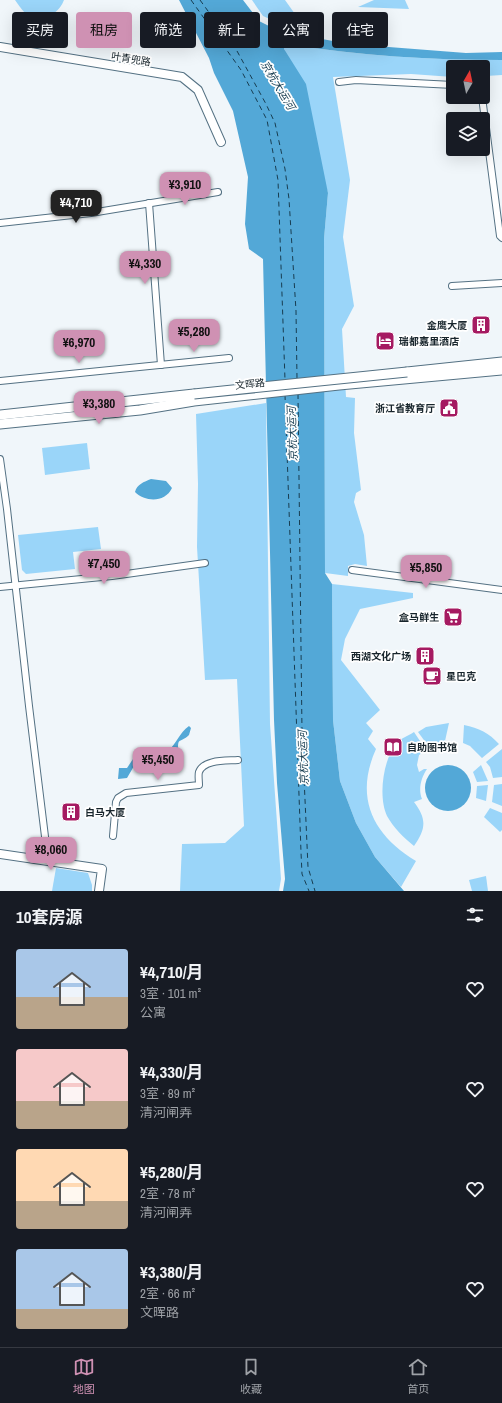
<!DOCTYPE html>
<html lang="zh">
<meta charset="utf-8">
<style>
body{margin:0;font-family:"Archivo Narrow","Noto Sans SC",sans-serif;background:#242831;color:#f1f3f6;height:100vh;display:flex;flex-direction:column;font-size:15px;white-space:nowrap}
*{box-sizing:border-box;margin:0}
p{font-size:13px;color:#9ea1a6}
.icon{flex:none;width:22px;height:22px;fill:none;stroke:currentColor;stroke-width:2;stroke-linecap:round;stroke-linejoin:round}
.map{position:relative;height:891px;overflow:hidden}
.side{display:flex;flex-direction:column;background:#171b24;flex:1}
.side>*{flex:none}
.hud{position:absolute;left:12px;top:12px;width:478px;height:36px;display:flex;gap:8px}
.needle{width:26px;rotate:9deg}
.tools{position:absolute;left:446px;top:60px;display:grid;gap:8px}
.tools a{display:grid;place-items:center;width:44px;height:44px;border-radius:4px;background:#171b24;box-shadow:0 4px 16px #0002;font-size:20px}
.price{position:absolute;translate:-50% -34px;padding:0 9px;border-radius:8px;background:#cf91b3;color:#111;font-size:13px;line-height:26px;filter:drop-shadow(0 1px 2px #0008)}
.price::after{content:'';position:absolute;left:50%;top:24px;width:12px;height:9px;margin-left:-6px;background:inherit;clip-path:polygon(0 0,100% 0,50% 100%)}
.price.selected{background:#222;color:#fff}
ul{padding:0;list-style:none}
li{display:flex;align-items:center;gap:12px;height:100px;padding:0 16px}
li span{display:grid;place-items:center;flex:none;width:112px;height:80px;border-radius:4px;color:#555}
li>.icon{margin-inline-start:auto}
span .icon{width:48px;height:48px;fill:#fffc;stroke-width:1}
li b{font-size:17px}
h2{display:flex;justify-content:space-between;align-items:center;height:48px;padding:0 16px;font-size:17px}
.chip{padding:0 14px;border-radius:4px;background:#171b24;box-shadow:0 4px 16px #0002;font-size:14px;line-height:36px}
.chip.selected{background:#cf91b3;color:#111}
.dock{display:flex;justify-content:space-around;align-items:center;height:56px;border-top:1px solid #363941;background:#171b24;font-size:11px;color:#9ea1a6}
.dock a{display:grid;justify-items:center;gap:2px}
.dock .selected{color:#cf91b3}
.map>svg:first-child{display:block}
.green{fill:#9ad5f9}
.water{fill:#53a8d7}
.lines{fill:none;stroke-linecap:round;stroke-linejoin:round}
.ferry{stroke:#183d51;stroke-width:1;stroke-dasharray:5 4;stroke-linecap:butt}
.minor-casing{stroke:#547183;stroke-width:8}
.tertiary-casing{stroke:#547183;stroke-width:10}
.secondary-casing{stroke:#547183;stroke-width:11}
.minor{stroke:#fff;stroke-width:6}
.tertiary{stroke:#fff;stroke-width:8}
.secondary{stroke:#fff;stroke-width:9}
.secondary-bridge-casing{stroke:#547183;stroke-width:11;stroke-linecap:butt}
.secondary-bridge{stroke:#fff;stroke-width:9}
.labels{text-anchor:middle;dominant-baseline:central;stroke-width:3.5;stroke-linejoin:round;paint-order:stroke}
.street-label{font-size:10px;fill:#18252c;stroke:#fff}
.poi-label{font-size:10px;font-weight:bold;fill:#18252c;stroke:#fff;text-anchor:end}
.water-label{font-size:11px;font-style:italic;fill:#183d51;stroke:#fff}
</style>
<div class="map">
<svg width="502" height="891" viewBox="0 0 502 891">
<rect width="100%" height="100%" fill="#f0f6fa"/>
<g class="green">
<path d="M15 0H64C58 16 39 24 25 13 21 9 18 4 15 0Z"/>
<path d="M252 0H285L307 31 285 26 263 16Z"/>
<path d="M374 0H405L409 9 358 7Z"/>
<path d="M289 44C359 56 431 60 502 60V75L486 76V83L483 82V67H453V77L411 74 333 77 350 180 343 237 354 306 342 329 346 397 355 398 354 433 361 490 356 493 354 502 364 535 367 566 355 564 348 566V576L325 573 324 239 328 193 284 49 285 46Z"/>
<path d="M266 403 270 724 281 879 279 891H180L182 844 225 843 244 826 237 679 205 680 197 547 198 484 196 414Z"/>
<path d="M87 443 90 469 45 475 42 448Z"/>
<path d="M98 527 101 549 73 552 75 569 26 574 22 570 18 535Z"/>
<path d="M332 584 413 593V598L360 609 345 639 341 660 380 710 366 723 373 731 368 739 376 749C354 798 373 835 416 861L401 887 375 857 356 823 340 781 333 720Z"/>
<path d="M449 723 445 741 429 747 418 732 426 727Z"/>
<path d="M464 725C479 728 489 733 499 744L482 758 470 746 463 743Z"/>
<path d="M414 732 426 750 419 755 417 765 419 772 424 769H427C421 778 418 789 422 799L414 802C427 819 426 829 414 846 404 838 393 827 387 816 378 797 383 760 396 744 401 738 408 736 414 732Z"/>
<path d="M502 749V777L493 778 490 767 486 762Z"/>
<path d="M481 765 488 781 477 782 473 772Z"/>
<path d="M502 784V806L492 802 494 785Z"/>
<path d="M488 785 486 801 476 798 477 786Z"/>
<path d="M490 808 502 813V830L500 832 484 817Z"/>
<path d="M56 868 88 873 92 885V891H52Z"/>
<path d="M486 876 488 891H472L469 880Z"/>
</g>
<g class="water">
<path d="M179 0H243L259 21 273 28 288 33 350 44 466 53 502 52V60C431 60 359 56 289 44L285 46 284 49 306 84 328 193 324 239 325 573 332 584 333 720 340 781 356 823 375 857 404 891H283L285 879 277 783 274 720 263 259 249 249 245 224 248 177 233 111 214 73 209 58Z"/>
<path d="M151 479 166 481 172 488C165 503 145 502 135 492 137 484 144 482 151 479Z"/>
<path d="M189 726 191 728 189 735C178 745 178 735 178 755L173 761V763L179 766V770L175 769 168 762 161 763 153 759 145 760 141 764 134 766 127 778 118 779 119 768H127L135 756 139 753 168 751C177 743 179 733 189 726Z"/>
<circle cx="448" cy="788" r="23"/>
</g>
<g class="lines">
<g class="ferry">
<path d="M191 0 241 70 267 120 278 180 285 380"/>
<path d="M200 0 237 51 266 104 275 123 285 169 289 199 296 311 297 378"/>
<path d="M298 394 302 732 308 867 315 891"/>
<path d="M285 395 301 852 302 874 309 891"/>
</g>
<defs>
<g id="minor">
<path d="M339 82 356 80 453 85"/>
<path d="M482 97 500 236 502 238"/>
<path d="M149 203 161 365"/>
<path d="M0 223 91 213 218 192"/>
<path d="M452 286 502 283"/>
<path d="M0 381 229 358"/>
<path d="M0 459 7 509 29 706 48 861"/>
<path d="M352 570 502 590"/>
<path d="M0 587 112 576 205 563"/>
<path d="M113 836 116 802 118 798 126 793 199 785C199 781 198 775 199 772 204 759 227 761 238 760"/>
</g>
<g id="tertiary">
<path d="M0 47 182 77 198 90 221 142"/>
<path d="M0 854 102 869 99 891"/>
</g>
<g id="secondary">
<path d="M407 372 502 362"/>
<path d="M0 415 194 394"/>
<path d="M0 424 140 410 194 401 339 385 502 370"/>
</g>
</defs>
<use href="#minor" class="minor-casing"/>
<use href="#tertiary" class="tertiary-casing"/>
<use href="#secondary" class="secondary-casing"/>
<use href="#minor" class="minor"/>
<use href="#tertiary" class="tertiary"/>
<use href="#secondary" class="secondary"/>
<defs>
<path id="secondary-bridge" d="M194 394 407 372"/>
</defs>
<use href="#secondary-bridge" class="secondary-bridge-casing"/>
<use href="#secondary-bridge" class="secondary-bridge"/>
</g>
<defs>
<symbol id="building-square" viewBox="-11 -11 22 22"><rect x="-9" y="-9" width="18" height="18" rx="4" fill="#a51a61" stroke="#fff"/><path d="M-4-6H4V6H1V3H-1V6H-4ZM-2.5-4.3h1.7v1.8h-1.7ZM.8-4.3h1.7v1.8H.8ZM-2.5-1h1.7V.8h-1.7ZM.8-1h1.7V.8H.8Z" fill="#fff"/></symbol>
<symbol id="hotel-square" viewBox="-11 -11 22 22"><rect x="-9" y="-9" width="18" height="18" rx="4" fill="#a51a61" stroke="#fff"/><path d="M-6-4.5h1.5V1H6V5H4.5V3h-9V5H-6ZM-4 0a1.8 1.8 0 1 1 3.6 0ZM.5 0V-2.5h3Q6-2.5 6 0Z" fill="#fff"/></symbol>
<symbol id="civic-square" viewBox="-11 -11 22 22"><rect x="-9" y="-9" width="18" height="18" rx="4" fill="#a51a61" stroke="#fff"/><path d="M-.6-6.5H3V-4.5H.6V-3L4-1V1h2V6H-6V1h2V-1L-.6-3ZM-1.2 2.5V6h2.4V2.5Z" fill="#fff"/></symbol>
<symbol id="supermarket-square" viewBox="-11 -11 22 22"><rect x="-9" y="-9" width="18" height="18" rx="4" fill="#a51a61" stroke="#fff"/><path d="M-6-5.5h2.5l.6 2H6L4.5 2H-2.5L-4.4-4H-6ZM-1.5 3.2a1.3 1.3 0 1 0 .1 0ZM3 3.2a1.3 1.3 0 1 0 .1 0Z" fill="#fff"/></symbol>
<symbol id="cafe-square" viewBox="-11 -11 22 22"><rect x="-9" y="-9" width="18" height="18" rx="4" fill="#a51a61" stroke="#fff"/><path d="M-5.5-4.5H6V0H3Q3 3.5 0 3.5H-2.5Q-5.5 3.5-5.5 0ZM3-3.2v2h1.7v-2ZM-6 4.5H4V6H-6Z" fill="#fff"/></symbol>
<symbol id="library-square" viewBox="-11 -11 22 22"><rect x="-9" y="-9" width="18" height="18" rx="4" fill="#a51a61" stroke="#fff"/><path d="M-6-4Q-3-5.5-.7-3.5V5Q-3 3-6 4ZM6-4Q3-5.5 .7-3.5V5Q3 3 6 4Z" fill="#fff"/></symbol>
</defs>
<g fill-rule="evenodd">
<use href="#building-square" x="470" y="314" width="22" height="22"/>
<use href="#hotel-square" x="374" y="330" width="22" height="22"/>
<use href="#civic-square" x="438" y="397" width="22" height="22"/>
<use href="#supermarket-square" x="442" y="606" width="22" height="22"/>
<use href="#building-square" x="414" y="645" width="22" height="22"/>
<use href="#cafe-square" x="421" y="665" width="22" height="22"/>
<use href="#library-square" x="382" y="736" width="22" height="22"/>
<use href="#building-square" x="60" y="801" width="22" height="22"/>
</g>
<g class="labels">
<g class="street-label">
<text transform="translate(131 59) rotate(9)">叶青兜路</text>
<text transform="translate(250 384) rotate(-6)">文晖路</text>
</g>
<g class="poi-label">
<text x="467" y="325">金鹰大厦</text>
<text x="399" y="341" text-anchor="start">瑞都嘉里酒店</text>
<text x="435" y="408">浙江省教育厅</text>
<text x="439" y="617">盒马鲜生</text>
<text x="411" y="656">西湖文化广场</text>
<text x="446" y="676" text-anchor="start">星巴克</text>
<text x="407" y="747" text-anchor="start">自助图书馆</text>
<text x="85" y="812" text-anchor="start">白马大厦</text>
</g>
<g class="water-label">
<text transform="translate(278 85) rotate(59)">京杭大运河</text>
<text transform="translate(292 434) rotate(-92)">京杭大运河</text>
<text transform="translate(303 758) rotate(-92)">京杭大运河</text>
</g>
</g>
</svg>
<div class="tools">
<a><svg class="needle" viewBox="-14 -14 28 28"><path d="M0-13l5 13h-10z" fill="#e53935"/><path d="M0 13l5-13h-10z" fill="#9ea1a6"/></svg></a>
<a><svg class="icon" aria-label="layers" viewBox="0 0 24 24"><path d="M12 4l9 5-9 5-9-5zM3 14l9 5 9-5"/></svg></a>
</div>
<b class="price" style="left:185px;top:206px">¥3,910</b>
<b class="price selected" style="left:76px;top:224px">¥4,710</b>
<b class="price" style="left:145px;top:285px">¥4,330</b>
<b class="price" style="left:194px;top:353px">¥5,280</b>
<b class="price" style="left:79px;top:364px">¥6,970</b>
<b class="price" style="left:99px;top:425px">¥3,380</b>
<b class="price" style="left:104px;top:585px">¥7,450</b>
<b class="price" style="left:426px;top:589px">¥5,850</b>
<b class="price" style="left:158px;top:781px">¥5,450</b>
<b class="price" style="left:51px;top:871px">¥8,060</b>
<div class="hud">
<a class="chip">买房</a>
<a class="chip selected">租房</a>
<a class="chip">筛选</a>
<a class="chip">新上</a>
<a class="chip">公寓</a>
<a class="chip">住宅</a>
</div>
</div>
<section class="side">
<h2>10套房源<svg class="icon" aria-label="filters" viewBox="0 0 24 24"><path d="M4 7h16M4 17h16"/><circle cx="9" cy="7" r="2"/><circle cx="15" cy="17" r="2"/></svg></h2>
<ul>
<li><span style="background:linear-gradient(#a9c7e8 60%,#b9a48a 0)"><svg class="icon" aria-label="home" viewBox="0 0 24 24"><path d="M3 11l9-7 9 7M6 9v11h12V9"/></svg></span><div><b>¥4,710/月</b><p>3室 · 101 m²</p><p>公寓</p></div><svg class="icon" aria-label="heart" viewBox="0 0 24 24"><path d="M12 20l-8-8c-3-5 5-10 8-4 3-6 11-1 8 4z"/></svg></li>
<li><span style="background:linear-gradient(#f6c9c9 65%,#b9a48a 0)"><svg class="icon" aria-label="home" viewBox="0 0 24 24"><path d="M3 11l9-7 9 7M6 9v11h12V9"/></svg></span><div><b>¥4,330/月</b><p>3室 · 89 m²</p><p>清河闸弄</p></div><svg class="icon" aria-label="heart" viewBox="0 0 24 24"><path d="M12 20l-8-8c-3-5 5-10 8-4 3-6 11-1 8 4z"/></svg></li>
<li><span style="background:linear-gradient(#ffd9b3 65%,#b9a48a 0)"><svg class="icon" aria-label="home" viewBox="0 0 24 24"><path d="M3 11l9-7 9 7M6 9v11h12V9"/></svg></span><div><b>¥5,280/月</b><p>2室 · 78 m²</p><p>清河闸弄</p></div><svg class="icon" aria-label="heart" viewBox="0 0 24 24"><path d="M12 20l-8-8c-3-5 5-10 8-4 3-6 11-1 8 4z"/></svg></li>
<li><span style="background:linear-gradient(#a9c7e8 75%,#b9a48a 0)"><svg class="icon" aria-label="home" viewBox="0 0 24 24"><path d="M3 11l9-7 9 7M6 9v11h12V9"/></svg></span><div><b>¥3,380/月</b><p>2室 · 66 m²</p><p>文晖路</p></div><svg class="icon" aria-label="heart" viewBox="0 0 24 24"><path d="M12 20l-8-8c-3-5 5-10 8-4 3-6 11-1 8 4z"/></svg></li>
</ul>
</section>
<nav class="dock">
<a class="selected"><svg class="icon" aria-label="map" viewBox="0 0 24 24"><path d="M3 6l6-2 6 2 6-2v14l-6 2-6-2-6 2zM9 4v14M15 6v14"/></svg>地图</a>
<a><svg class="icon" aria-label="saved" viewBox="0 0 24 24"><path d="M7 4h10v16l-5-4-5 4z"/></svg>收藏</a>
<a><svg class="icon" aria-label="home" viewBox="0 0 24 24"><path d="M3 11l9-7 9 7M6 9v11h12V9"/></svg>首页</a>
</nav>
